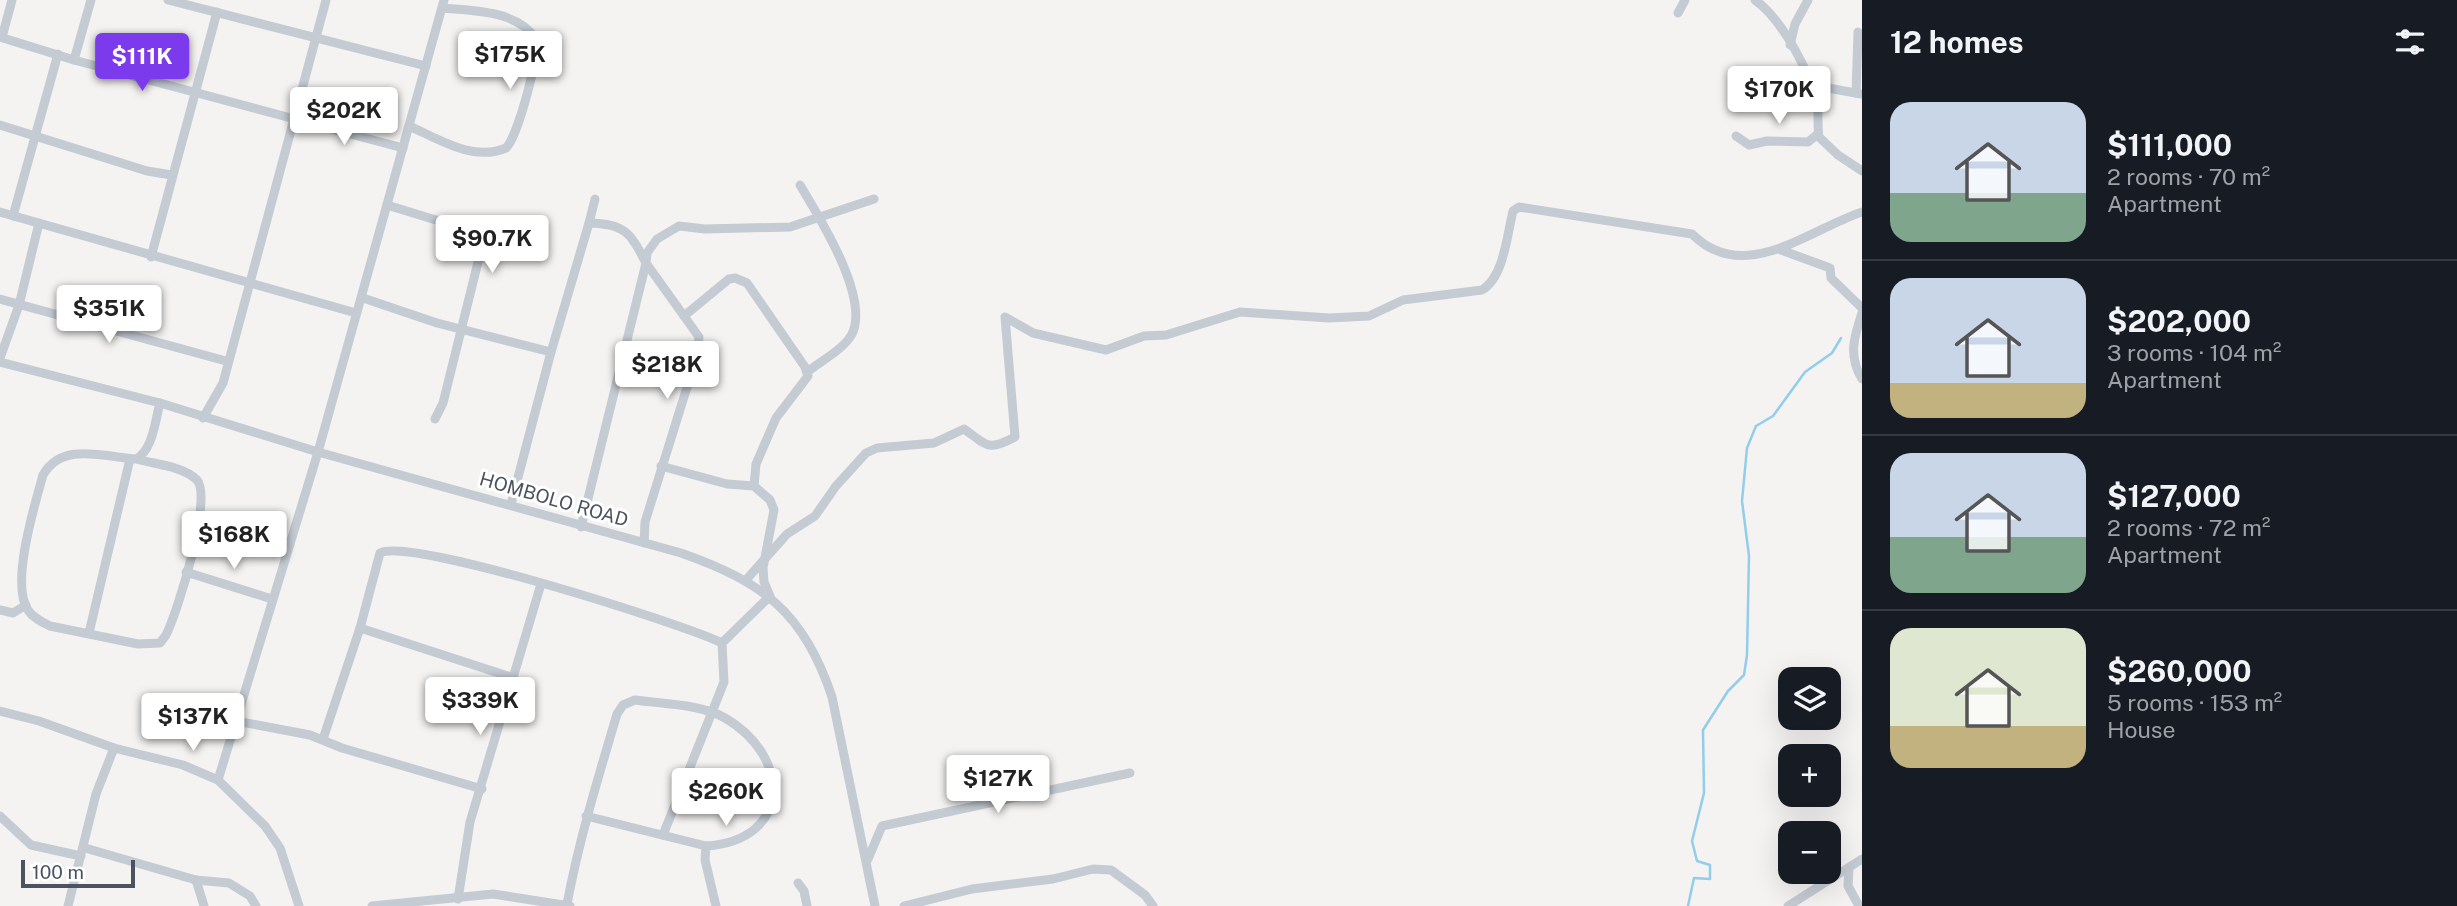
<!DOCTYPE html>
<meta charset="utf-8">
<style>
body{margin:0;font-family:"Public Sans",sans-serif;background:#20242c;color:#f1f3f6;height:100vh;display:flex;flex-direction:column;font-size:26px;white-space:nowrap}
*{box-sizing:border-box;margin:0}
p{font-size:23px;color:#9ea1a6}
.icon{flex:none;width:38px;height:38px;fill:none;stroke:currentColor;stroke-width:2;stroke-linecap:round;stroke-linejoin:round}
.map{position:relative;flex:1;overflow:hidden}
.panel{display:flex;flex-direction:column;background:#171b24;width:595px}
.panel>*{flex:none}
.fabs{position:absolute;left:1778px;top:667px;display:grid;gap:14px}
.fabs a{display:grid;place-items:center;width:63px;height:63px;border-radius:14px;background:#171b24;box-shadow:0 7px 28px #0002;font-size:35px}
.scale{position:absolute;left:21px;bottom:18px;width:114px;box-sizing:border-box;padding-left:7px;border:4px solid #4a535f;border-top:0;font-size:19px;line-height:24px;white-space:nowrap;color:#4a535f;-webkit-text-stroke:5px #fff;paint-order:stroke}
.price{position:absolute;translate:-50% -60px;padding:0 16px;border-radius:7px;background:#fff;color:#222;font-size:23px;line-height:46px;filter:drop-shadow(0 2px 4px #0008)}
.price::after{content:'';position:absolute;left:50%;top:42px;width:21px;height:16px;margin-left:-10px;background:inherit;clip-path:polygon(0 0,100% 0,50% 100%)}
.price.current{background:#7c3aed;color:#fff}
ul{padding:0;list-style:none}
li{display:flex;align-items:center;gap:21px;height:175px;padding:0 28px}
li+li{border-top:2px solid #363941}
li span{display:grid;place-items:center;flex:none;width:196px;height:140px;border-radius:21px;color:#555}
li>.icon{margin-inline-start:auto}
span .icon{width:84px;height:84px;fill:#fffc;stroke-width:1}
li b{font-size:30px}
h2{display:flex;justify-content:space-between;align-items:center;height:84px;padding:0 28px;font-size:30px}
main{display:flex;flex:1;min-height:0}
.map>svg:first-child{display:block}
.lines{fill:none;stroke-linecap:round;stroke-linejoin:round}
.stream{stroke:#92cdea;stroke-width:2.5}
.minor{stroke:#c4cbd3;stroke-width:9}
.labels{text-anchor:middle;dominant-baseline:central;stroke-width:6;stroke-linejoin:round;paint-order:stroke}
.street-label{font-size:19px;fill:#4a535f;stroke:#fff}
</style>
<main>
<div class="map">
<svg width="1862" height="906" viewBox="0 0 1862 906">
<rect width="100%" height="100%" fill="#f4f3f2"/>
<g class="lines">
<path class="stream" d="M1688 906 1694 878 1710 879V865L1697 861 1692 841 1704 793 1703 730 1728 691 1744 675 1747 655 1749 556 1742 501 1747 448 1756 426 1773 416 1805 372 1832 353 1841 338"/>
<g class="minor">
<path d="M168 0 426 66"/>
<path d="M1755 0C1782 19 1810 72 1817 104 1819 115 1817 126 1819 137L1838 155 1862 171"/>
<path d="M1678 13 1685 0"/>
<path d="M0 37 74 60 403 148"/>
<path d="M2 37 12 0"/>
<path d="M1790 45 1795 24 1808 0"/>
<path d="M74 60 91 0"/>
<path d="M1810 76 1828 88 1861 94"/>
<path d="M1856 93 1858 32"/>
<path d="M0 125 147 171 172 175"/>
<path d="M409 126C439 139 473 162 506 148 518 136 539 57 536 39 517 10 473 11 442 8"/>
<path d="M1736 136 1749 145 1767 141 1808 142 1818 134"/>
<path d="M800 185C819 217 870 297 852 334 844 349 821 361 807 372"/>
<path d="M387 205 478 233 483 242 443 403 435 419"/>
<path d="M0 212 356 313"/>
<path d="M13 216 58 54"/>
<path d="M589 223 595 199"/>
<path d="M1781 250 1830 268 1831 278 1862 308"/>
<path d="M151 257 217 12"/>
<path d="M363 298 437 323 551 352 511 504"/>
<path d="M0 299 226 361"/>
<path d="M1862 313C1854 337 1848 356 1862 379"/>
<path d="M684 316 729 279 735 278 747 283 805 367 808 376 776 418 756 464 754 486"/>
<path d="M551 352 589 223C625 224 630 232 646 263L581 527"/>
<path d="M0 358 19 305 39 223"/>
<path d="M0 362 160 403 318 452 681 553C763 582 804 612 832 697L875 906"/>
<path d="M203 418 223 383 326 0"/>
<path d="M136 459C154 464 183 466 197 480 213 498 177 614 166 635L160 643 138 644 50 626C42 622 32 617 28 610 10 584 35 504 43 475 62 441 104 457 136 459 153 450 155 421 160 403"/>
<path d="M661 466 727 484 754 486 770 500 774 510 763 568 764 582 770 596 722 643"/>
<path d="M644 543 645 522 697 355 699 337 646 263 647 253 657 239 679 226 705 229 790 227 874 199"/>
<path d="M186 572 272 599"/>
<path d="M746 580 787 534 815 516 836 486 866 453 877 448 934 443 964 429C987 445 987 452 1015 437L1005 317 1033 333 1106 350 1144 336 1166 335 1240 312 1329 318 1369 316 1403 300 1482 290C1504 277 1507 235 1513 211L1519 207 1692 234C1744 286 1808 230 1862 212"/>
<path d="M0 610 13 613 26 605"/>
<path d="M360 628 511 677"/>
<path d="M89 633 130 459"/>
<path d="M0 711 39 721 114 748 183 765 218 780 265 826 280 848 299 906"/>
<path d="M236 721 310 735 342 748 482 789"/>
<path d="M323 739 360 628 380 553C410 537 681 623 722 643L724 682 663 835"/>
<path d="M218 780 318 452 444 0"/>
<path d="M0 816 31 845 81 856"/>
<path d="M706 846 705 860 716 906"/>
<path d="M85 848 196 880 229 883 250 896 256 906"/>
<path d="M868 859 882 826 1130 773"/>
<path d="M1849 868 1848 886 1859 906"/>
<path d="M196 880 204 906"/>
<path d="M798 883 804 891 807 906"/>
<path d="M458 899 470 822 541 584"/>
<path d="M567 904C579 840 598 778 617 714L623 705 635 700C662 704 701 704 725 718 791 756 793 840 706 846L586 816"/>
<path d="M68 906 96 794 114 748"/>
<path d="M372 906 493 894 570 906"/>
<path d="M904 906 972 889 1053 879 1093 869 1111 870 1145 895 1153 906"/>
<path d="M1788 906 1862 859"/>
</g>
</g>
<g class="labels">
<g class="street-label">
<text transform="translate(554 499) rotate(16)">HOMBOLO ROAD</text>
</g>
</g>
</svg>
<div class="fabs">
<a><svg class="icon" aria-label="layers" viewBox="0 0 24 24"><path d="M12 4l9 5-9 5-9-5zM3 14l9 5 9-5"/></svg></a>
<a>+</a>
<a>−</a>
</div>
<div class="scale">100 m</div>
<b class="price" style="left:510px;top:91px">$175K</b>
<b class="price current" style="left:142px;top:93px">$111K</b>
<b class="price" style="left:1779px;top:126px">$170K</b>
<b class="price" style="left:344px;top:147px">$202K</b>
<b class="price" style="left:492px;top:275px">$90.7K</b>
<b class="price" style="left:109px;top:345px">$351K</b>
<b class="price" style="left:667px;top:401px">$218K</b>
<b class="price" style="left:234px;top:571px">$168K</b>
<b class="price" style="left:480px;top:737px">$339K</b>
<b class="price" style="left:193px;top:753px">$137K</b>
<b class="price" style="left:998px;top:815px">$127K</b>
<b class="price" style="left:726px;top:828px">$260K</b>
</div>
<section class="panel">
<h2>12 homes<svg class="icon" aria-label="filters" viewBox="0 0 24 24"><path d="M4 7h16M4 17h16"/><circle cx="9" cy="7" r="2"/><circle cx="15" cy="17" r="2"/></svg></h2>
<ul>
<li><span style="background:linear-gradient(#c9d6e8 65%,#7fa58c 0)"><svg class="icon" aria-label="home" viewBox="0 0 24 24"><path d="M3 11l9-7 9 7M6 9v11h12V9"/></svg></span><div><b>$111,000</b><p>2 rooms · 70 m²</p><p>Apartment</p></div></li>
<li><span style="background:linear-gradient(#c9d6e8 75%,#c2b280 0)"><svg class="icon" aria-label="home" viewBox="0 0 24 24"><path d="M3 11l9-7 9 7M6 9v11h12V9"/></svg></span><div><b>$202,000</b><p>3 rooms · 104 m²</p><p>Apartment</p></div></li>
<li><span style="background:linear-gradient(#c9d6e8 60%,#7fa58c 0)"><svg class="icon" aria-label="home" viewBox="0 0 24 24"><path d="M3 11l9-7 9 7M6 9v11h12V9"/></svg></span><div><b>$127,000</b><p>2 rooms · 72 m²</p><p>Apartment</p></div></li>
<li><span style="background:linear-gradient(#dfe7d0 70%,#c2b280 0)"><svg class="icon" aria-label="home" viewBox="0 0 24 24"><path d="M3 11l9-7 9 7M6 9v11h12V9"/></svg></span><div><b>$260,000</b><p>5 rooms · 153 m²</p><p>House</p></div></li>
</ul>
</section>
</main>
